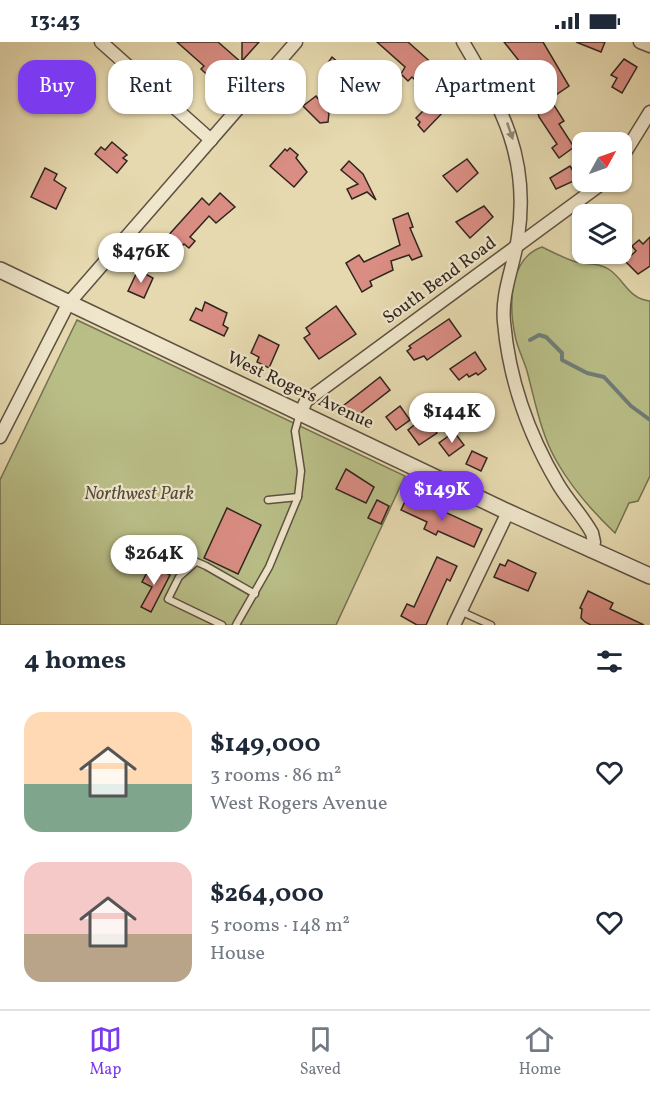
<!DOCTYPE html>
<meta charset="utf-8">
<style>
body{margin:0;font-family:Vollkorn,serif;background:#f6f6f7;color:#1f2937;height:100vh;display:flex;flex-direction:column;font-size:22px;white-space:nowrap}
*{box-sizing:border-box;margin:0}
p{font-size:20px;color:#747a83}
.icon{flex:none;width:33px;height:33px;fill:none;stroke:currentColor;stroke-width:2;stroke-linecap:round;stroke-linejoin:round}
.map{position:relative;height:583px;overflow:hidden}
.details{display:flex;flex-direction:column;background:#fff;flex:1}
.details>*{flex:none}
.guide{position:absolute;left:18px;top:18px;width:615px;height:54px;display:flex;gap:12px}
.needle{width:39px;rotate:50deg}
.controls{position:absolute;left:572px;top:90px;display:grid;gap:12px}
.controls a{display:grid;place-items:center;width:60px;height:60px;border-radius:12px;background:#fff;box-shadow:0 2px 4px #0004;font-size:30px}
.price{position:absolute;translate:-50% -51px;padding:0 14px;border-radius:21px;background:#fff;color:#222;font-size:20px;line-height:39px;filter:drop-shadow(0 2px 3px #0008)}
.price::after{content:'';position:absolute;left:50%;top:36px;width:18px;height:14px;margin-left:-9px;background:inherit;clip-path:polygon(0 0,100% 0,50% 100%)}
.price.selected{background:#7c3aed;color:#fff}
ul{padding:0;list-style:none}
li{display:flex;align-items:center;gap:18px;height:150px;padding:0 24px}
li span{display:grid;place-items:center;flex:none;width:168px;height:120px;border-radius:18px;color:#555}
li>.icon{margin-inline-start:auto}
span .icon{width:72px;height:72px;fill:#fffc;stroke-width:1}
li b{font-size:26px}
h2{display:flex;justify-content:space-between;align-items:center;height:72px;padding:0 24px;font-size:26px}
.tag{padding:0 21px;border-radius:18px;background:#fff;box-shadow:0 2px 4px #0004;font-size:21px;line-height:54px}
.tag.selected{background:#7c3aed;color:#fff}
.status{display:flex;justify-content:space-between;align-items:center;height:42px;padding:0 30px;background:#fff;direction:ltr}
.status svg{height:16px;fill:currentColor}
.tabs{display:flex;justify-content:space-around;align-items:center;height:84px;border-top:2px solid #e0e1e3;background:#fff;font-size:16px;color:#747a83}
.tabs a{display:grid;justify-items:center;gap:3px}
.tabs .selected{color:#7c3aed}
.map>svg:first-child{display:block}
.green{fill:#b9be87;stroke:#747253;stroke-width:1.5}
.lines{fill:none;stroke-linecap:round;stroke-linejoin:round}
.stream{stroke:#6f7d78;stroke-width:4}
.building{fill:#da8d83;stroke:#30251f;stroke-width:1.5}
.service-casing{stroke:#5e5243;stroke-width:9}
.minor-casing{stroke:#5e5243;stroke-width:15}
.tertiary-casing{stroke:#5e5243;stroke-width:18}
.service{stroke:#efe6cb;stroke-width:6}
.minor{stroke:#efe6cb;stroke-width:12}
.tertiary{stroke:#efe6cb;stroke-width:15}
.oneway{fill:#908675}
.labels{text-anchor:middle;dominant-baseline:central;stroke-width:4.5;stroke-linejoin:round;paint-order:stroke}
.street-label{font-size:18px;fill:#30251f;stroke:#efe6cb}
.park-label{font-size:18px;font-style:italic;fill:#524b39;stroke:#efe6cb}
</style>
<div class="status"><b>13:43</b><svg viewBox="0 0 49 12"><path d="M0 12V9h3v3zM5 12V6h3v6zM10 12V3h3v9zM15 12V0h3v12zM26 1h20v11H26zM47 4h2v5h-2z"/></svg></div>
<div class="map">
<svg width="650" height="583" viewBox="0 0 650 583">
<rect width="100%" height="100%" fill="#e6d9af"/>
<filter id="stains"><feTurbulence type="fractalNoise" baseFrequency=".00333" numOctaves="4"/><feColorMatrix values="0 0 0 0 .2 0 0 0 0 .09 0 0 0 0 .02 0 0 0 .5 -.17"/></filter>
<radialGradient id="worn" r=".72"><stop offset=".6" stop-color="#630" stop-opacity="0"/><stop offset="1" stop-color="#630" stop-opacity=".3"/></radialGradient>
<g class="green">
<path d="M542 205C552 210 562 215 573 219 585 223 599 220 610 228 625 239 629 257 650 259V434L638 459 629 461 615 491C593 470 573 448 557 420 541 393 535 359 527 329 524 319 519 309 516 298 509 268 507 217 542 205Z"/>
<path d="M77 278 405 434 336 583H0V438Z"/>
</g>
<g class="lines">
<path class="stream" d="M530 298 539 293 546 295 562 311V318L587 331 604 335 631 364 650 378"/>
</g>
<g class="building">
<path d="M177 0H218L242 21 220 45 201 27 204 24Z"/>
<path d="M242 0H259L242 19Z"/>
<path d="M377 0H408L435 24 426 35 423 32 416 39 412 35 408 39 401 32 405 25Z"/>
<path d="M504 0H543L569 44 550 57 564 79 559 82 574 105 559 116 552 106 557 102 539 75 538 71 543 68 517 22 520 20Z"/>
<path d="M576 0H605L601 10Z"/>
<path d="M332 15 345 26 335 39 331 36 328 39 320 32Z"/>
<path d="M624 17 637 25 622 51 612 45 617 36 611 33Z"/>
<path d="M316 54 329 71 328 80 320 81 303 64Z"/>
<path d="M432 56 445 68 424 90 418 83 420 80 416 76 424 68 422 66Z"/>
<path d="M112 100 127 113 123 116 127 119 117 131 95 112 101 105 105 108Z"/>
<path d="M290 106 298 113 296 116 307 130 294 145 270 124 285 107 287 109Z"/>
<path d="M467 117 478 131 457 150 443 134Z"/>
<path d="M349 119 363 132 376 158 367 150 352 157 347 147 358 142 341 128Z"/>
<path d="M570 124 578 137 556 147 550 136Z"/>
<path d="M45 126 57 132 54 138 66 146 56 167 31 155Z"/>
<path d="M220 151 235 165 216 181 209 174 190 195 195 199 189 206 184 202 179 207 166 196 202 156 209 163Z"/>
<path d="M484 164 493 175 470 196 456 180Z"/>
<path d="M408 171 413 185 410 186 422 214 412 218 409 213 391 219 393 228 370 239 372 244 362 250 346 221 359 213 364 220 400 203 393 177Z"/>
<path d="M650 195V224L638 232 625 219 636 209 632 204 639 198 643 202Z"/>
<path d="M138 228 153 236 144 256 128 249Z"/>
<path d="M205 260 227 271 223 283 228 286 224 294 190 278 196 266 202 269Z"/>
<path d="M336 264 356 292 319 317 304 296 310 292 306 286Z"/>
<path d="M449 277 461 294 427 318 424 314 414 318 407 309 411 306 409 304Z"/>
<path d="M259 293 279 303 269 326 257 320 259 315 251 311Z"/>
<path d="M475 310 486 327 478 333 476 331 469 335 467 332 459 338 450 327Z"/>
<path d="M380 335 390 348 353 377 343 364Z"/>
<path d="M400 364 410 378 396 388 386 375Z"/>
<path d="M422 377 424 379 427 377 437 391 419 403 408 388Z"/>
<path d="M454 390 464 403 449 414 439 401Z"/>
<path d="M472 409 487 416 481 429 466 422Z"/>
<path d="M346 427 374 445 366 461 336 447Z"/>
<path d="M408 453 482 487 474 505 438 489 436 493 424 487 427 480 401 468Z"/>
<path d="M377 458 389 464 381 482 368 476Z"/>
<path d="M227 466 261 483 238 532 204 516Z"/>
<path d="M437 515 457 524 450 539 447 537 426 583H417L401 574 407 562 414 565Z"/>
<path d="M508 518 536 531 528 549 494 535 500 522 505 524Z"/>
<path d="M151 523 170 533 151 570 141 565 152 545 142 540Z"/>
<path d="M588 549 613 561 610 567 644 583H591L585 580 581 576 582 567 580 566Z"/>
</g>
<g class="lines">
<defs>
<g id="service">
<path d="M268 458 298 455"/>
<path d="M156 502 206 524 255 552"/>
<path d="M196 520 179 535 168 557 222 583"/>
<path d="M460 569 491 583"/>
<path d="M236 583 269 525 298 455 301 429 295 389 300 371"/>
</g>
<g id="minor">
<path d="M101 0 211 98"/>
<path d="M463 0C502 66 530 116 518 195 514 224 501 251 504 280 509 337 529 393 558 442 568 459 582 473 592 491L594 500 591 509"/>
<path d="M640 0 650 4"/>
<path d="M621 117 650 70"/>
<path d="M301 370 306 359 604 140"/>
<path d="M0 395 68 262 296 0"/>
<path d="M454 583 508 470"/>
</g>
<path id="tertiary" d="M0 228 508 470 650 534"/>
</defs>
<use href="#service" class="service-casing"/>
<use href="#minor" class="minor-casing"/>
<use href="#tertiary" class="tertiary-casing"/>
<use href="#service" class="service"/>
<use href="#minor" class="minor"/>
<use href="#tertiary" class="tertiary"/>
</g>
<defs><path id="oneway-solid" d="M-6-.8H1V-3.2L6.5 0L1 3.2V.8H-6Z" transform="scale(1.5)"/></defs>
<use class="oneway" href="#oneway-solid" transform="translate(510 89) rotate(71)"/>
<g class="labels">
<g class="street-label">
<text transform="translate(440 239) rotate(-36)">South Bend Road</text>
<text transform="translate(300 349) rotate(25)">West Rogers Avenue</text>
</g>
<g class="park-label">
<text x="139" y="452">Northwest Park</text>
</g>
</g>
<rect width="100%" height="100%" filter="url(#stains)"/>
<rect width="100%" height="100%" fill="url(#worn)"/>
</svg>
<div class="controls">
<a><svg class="needle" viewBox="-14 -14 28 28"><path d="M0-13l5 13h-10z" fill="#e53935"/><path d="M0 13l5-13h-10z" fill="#747a83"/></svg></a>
<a><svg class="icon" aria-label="layers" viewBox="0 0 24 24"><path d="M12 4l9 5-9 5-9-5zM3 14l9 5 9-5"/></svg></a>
</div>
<b class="price" style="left:141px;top:242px">$476K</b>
<b class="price" style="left:452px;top:402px">$144K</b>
<b class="price selected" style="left:442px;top:480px">$149K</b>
<b class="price" style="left:154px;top:544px">$264K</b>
<div class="guide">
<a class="tag selected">Buy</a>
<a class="tag">Rent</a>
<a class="tag">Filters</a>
<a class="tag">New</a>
<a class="tag">Apartment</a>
</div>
</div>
<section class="details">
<h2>4 homes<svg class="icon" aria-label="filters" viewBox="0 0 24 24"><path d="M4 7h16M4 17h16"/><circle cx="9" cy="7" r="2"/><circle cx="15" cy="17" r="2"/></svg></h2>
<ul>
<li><span style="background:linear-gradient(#ffd9b3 60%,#7fa58c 0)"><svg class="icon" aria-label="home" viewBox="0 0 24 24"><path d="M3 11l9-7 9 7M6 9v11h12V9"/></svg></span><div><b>$149,000</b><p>3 rooms · 86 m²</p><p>West Rogers Avenue</p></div><svg class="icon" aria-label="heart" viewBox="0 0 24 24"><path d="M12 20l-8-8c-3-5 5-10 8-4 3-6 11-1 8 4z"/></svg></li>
<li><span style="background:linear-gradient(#f6c9c9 60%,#b9a48a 0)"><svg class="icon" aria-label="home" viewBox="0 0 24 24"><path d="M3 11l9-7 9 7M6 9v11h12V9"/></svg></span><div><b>$264,000</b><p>5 rooms · 148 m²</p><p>House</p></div><svg class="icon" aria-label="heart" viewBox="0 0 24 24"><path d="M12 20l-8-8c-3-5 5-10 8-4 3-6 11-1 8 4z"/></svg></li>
</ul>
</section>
<nav class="tabs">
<a class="selected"><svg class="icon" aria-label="map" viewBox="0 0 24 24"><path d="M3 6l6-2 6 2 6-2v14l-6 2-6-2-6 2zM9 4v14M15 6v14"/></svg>Map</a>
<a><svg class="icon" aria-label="saved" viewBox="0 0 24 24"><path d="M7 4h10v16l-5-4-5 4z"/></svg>Saved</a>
<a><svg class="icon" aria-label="home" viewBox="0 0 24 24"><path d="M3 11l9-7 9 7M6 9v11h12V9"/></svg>Home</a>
</nav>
